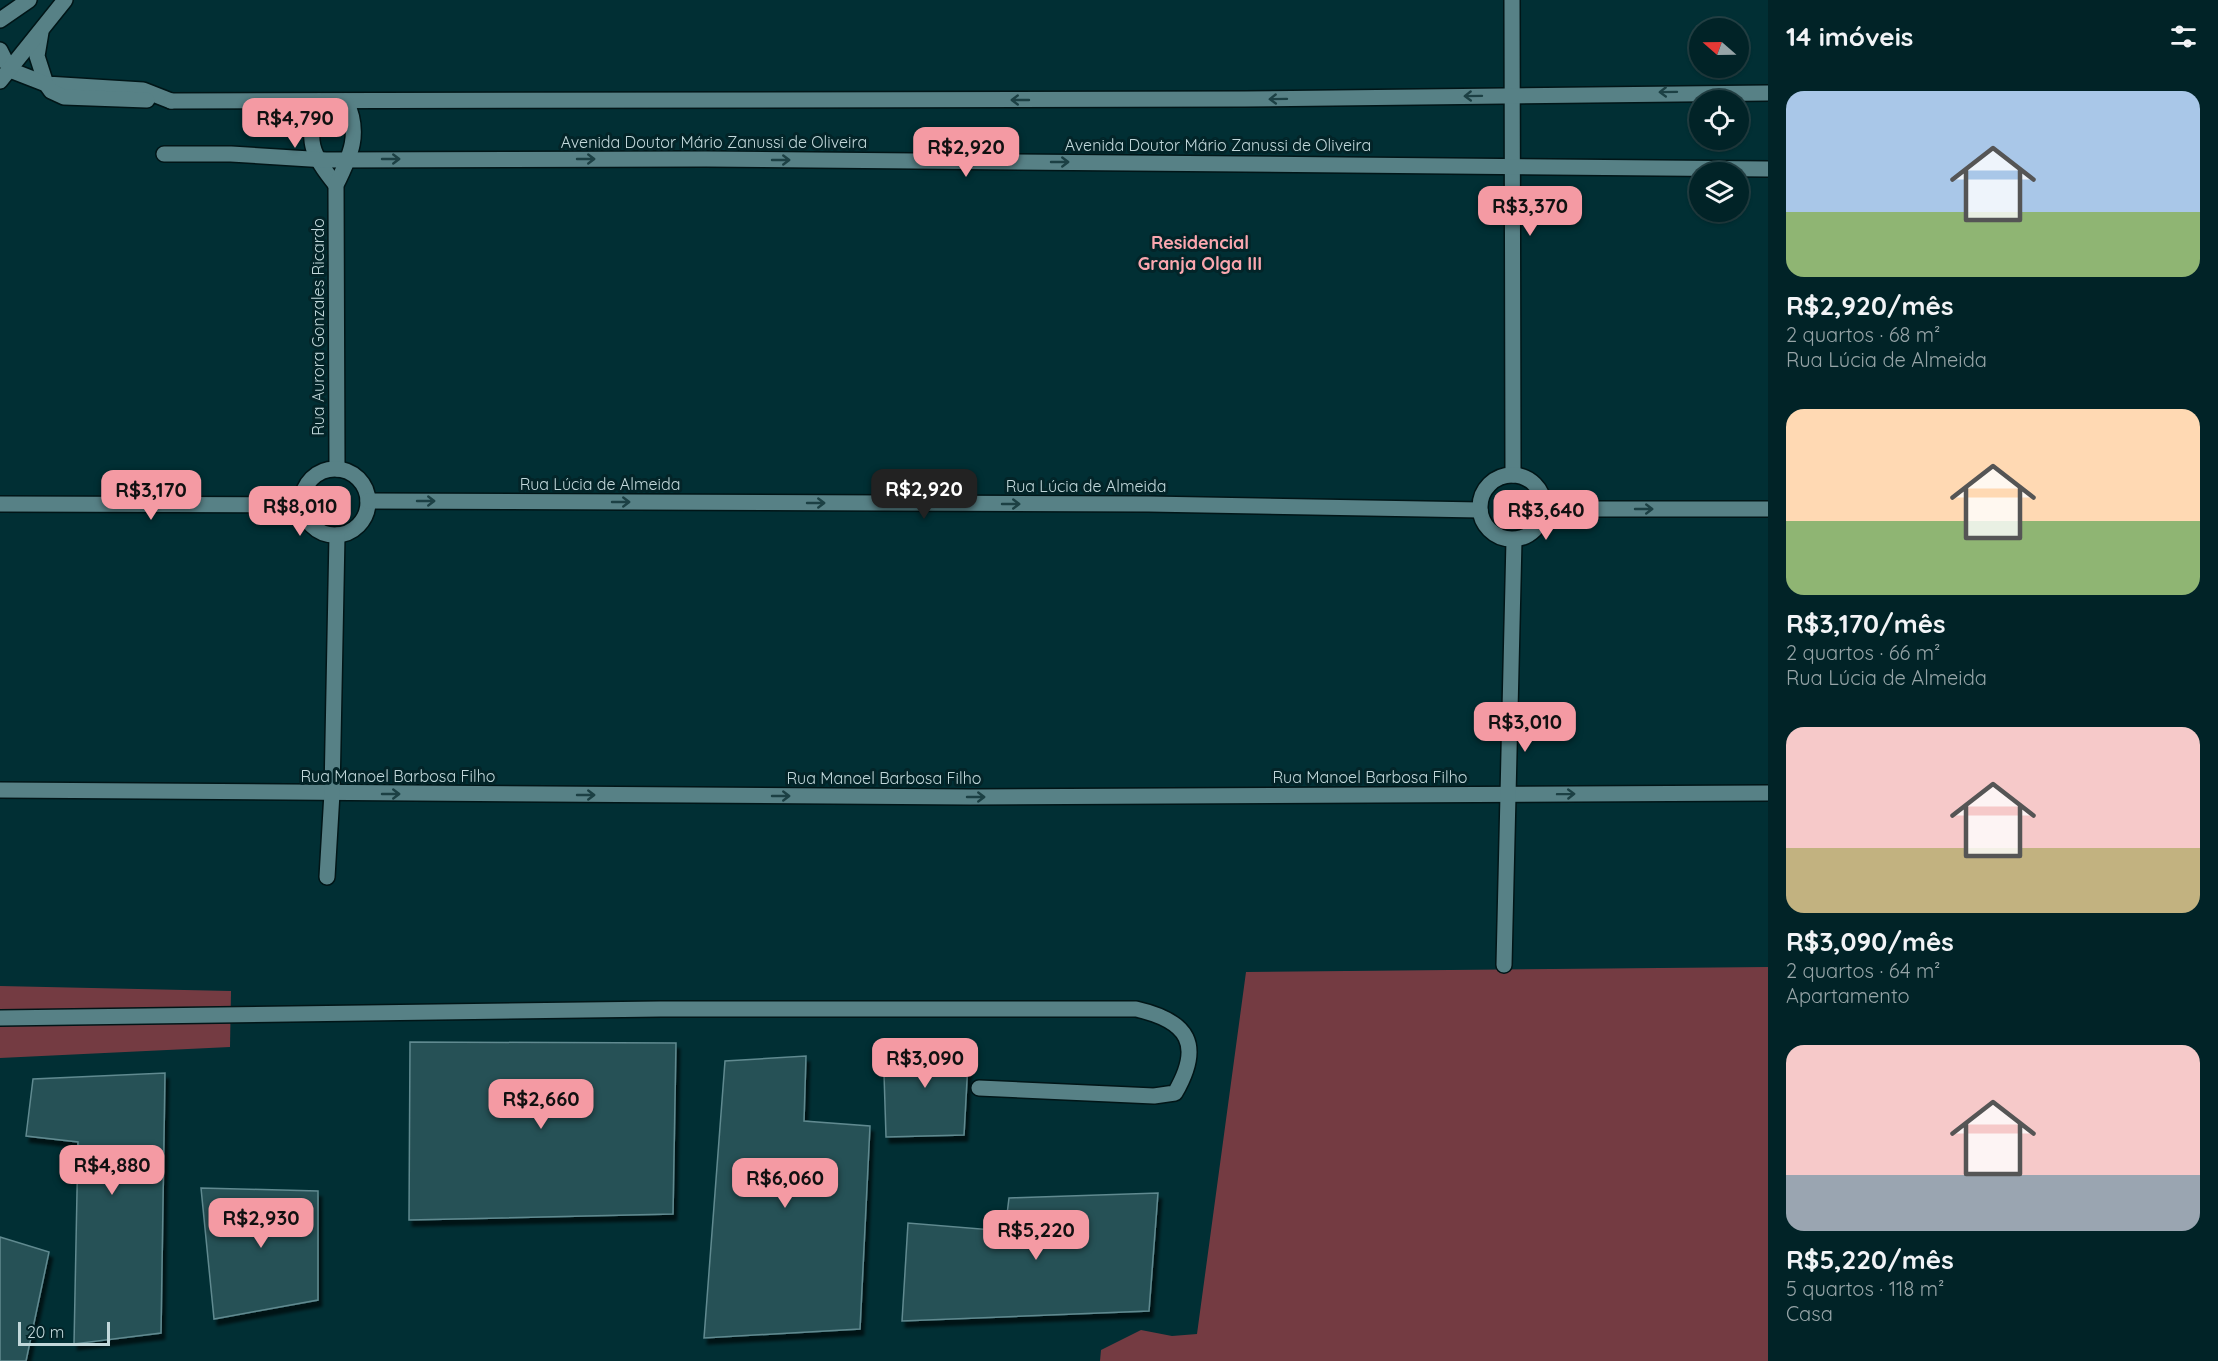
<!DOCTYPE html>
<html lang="pt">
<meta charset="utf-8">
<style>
body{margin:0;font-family:Quicksand,sans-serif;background:#0f2f33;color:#f1f3f6;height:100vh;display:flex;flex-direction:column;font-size:22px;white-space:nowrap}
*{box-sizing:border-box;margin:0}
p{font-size:20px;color:#96a4a7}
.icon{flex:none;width:33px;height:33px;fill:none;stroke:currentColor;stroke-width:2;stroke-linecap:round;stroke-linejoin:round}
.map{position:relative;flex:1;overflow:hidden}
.details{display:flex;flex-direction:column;background:#012327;width:450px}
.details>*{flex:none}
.needle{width:39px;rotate:290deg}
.buttons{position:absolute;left:1689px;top:18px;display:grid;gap:12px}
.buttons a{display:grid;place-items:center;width:60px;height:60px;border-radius:50%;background:#012327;box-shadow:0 2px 4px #0004,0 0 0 2px #234044;font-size:30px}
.scale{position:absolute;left:18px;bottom:15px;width:92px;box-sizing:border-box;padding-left:6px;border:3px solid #c2d8db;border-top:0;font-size:16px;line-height:21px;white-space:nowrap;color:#c2d8db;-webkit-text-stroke:4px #032428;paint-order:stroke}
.price{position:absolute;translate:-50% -51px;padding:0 14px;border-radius:12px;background:#f49aa3;color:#111;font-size:20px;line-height:39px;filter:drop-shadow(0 2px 3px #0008)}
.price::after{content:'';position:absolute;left:50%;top:36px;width:18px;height:14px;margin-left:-9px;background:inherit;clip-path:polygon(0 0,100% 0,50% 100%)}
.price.on{background:#222;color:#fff}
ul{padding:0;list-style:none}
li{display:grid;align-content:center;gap:12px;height:318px;padding:0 18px}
li span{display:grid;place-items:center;height:186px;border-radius:18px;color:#555}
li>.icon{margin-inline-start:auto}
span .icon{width:108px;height:108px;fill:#fffc;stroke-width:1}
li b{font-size:26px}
h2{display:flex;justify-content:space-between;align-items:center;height:72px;padding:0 18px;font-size:26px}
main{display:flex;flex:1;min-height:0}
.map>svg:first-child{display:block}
.green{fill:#743b42}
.building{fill:#285156;stroke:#608a90;stroke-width:1.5;filter:url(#shadow)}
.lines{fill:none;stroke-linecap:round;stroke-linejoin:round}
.lane-casing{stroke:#011517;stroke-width:18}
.street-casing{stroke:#011517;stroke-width:18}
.secondary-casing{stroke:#011517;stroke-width:18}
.lane{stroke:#578186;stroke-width:15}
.street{stroke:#578186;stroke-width:15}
.secondary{stroke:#578186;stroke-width:15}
.oneway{stroke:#1c4044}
.labels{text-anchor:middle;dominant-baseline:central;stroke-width:6;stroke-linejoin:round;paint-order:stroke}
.street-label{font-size:16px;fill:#c2d8db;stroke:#032428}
.neighbourhood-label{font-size:18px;font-weight:bold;fill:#fba7af;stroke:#032428}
</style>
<main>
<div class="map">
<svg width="1768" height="1361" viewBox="0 0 1768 1361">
<defs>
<filter id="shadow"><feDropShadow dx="3.5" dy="6" stdDeviation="1.5" flood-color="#0009"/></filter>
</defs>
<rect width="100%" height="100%" fill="#012f34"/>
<g class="green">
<path d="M1768 967V1361H1100L1101 1350 1141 1330 1172 1336 1197 1334 1246 972Z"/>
<path d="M0 986 231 991 230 1047 0 1058Z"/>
</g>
<g class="building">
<path d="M410 1042 676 1043 673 1214 409 1220Z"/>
<path d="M883 1042 969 1044 964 1135 886 1137Z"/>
<path d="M806 1056 804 1121 870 1126 860 1329 704 1338 725 1061Z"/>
<path d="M165 1073 161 1333 74 1344 78 1142 26 1136 33 1079Z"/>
<path d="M201 1188 318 1191V1300L214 1319Z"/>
<path d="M1158 1193 1149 1311 902 1321 908 1223 1005 1231 1009 1198Z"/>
<path d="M0 1237 49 1252 26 1361H0Z"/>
</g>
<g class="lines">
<defs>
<g id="lane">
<path d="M41 32 37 56 46 84 143 90 171 101"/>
<path d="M10 70 46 84 51 91 64 97 147 100"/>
<path d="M0 1018 660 1009H1136C1189 1021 1203 1045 1175 1093L1154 1096 979 1088"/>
</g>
<g id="street">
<path d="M1512 0 1513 475"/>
<path d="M0 50 10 70"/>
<path d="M171 101 1245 99 1768 93"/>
<path d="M319 101C305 140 311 154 336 185"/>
<path d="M164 154H231L326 160 706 159 1768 169"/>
<path d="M337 469 336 185C351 155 361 133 346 101"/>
<circle cx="335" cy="502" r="33"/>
<circle cx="1512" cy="507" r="32"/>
<path d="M368 501 1149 504 1480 510"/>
<path d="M0 504 302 505"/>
<path d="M1543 509H1768"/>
<path d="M0 790 970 797 1768 793"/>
<path d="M327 877 332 793 337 535"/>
<path d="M1504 965 1514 540"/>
</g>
<g id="secondary">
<path d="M0 20 29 0"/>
<path d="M0 81 65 0"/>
</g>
</defs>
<use href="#lane" class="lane-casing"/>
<use href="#street" class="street-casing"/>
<use href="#secondary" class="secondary-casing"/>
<use href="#lane" class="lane"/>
<use href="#street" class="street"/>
<use href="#secondary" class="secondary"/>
</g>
<defs><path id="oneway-shaft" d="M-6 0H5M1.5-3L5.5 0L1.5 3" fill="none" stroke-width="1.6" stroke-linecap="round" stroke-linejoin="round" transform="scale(1.5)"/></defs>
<g class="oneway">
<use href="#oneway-shaft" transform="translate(1668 92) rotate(179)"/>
<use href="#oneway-shaft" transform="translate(1473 96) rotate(179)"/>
<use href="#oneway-shaft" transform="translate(1278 99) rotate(179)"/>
<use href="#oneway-shaft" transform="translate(1020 100) rotate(180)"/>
<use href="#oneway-shaft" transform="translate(391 159)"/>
<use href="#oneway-shaft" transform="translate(586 159)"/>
<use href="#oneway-shaft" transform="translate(781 160)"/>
<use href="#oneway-shaft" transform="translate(1060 162)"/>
<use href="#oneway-shaft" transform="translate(426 501)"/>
<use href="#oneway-shaft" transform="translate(621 502)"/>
<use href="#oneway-shaft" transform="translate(816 503)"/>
<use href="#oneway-shaft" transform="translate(1011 504)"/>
<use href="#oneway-shaft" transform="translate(1644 509)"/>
<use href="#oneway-shaft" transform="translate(391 794)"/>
<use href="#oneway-shaft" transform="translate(1566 794) rotate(-1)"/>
<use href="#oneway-shaft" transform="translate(586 795)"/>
<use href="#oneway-shaft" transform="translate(781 796)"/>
<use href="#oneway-shaft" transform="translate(976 797)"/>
</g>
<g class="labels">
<g class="street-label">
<text x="714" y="142">Avenida Doutor Mário Zanussi de Oliveira</text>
<text x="1218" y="145">Avenida Doutor Mário Zanussi de Oliveira</text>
<text transform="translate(318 327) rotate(-90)">Rua Aurora Gonzales Ricardo</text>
<text x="600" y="484">Rua Lúcia de Almeida</text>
<text x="1086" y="486">Rua Lúcia de Almeida</text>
<text x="398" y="776">Rua Manoel Barbosa Filho</text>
<text x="1370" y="777">Rua Manoel Barbosa Filho</text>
<text x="884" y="778">Rua Manoel Barbosa Filho</text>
</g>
<g class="neighbourhood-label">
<text x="1200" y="242">Residencial<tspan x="1200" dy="21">Granja Olga III</tspan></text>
</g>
</g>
</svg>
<div class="buttons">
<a><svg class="needle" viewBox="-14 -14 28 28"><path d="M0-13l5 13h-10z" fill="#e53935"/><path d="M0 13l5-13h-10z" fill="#96a4a7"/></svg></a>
<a><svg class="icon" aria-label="locate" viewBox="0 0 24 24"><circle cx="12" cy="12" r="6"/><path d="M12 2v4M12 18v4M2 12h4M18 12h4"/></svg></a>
<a><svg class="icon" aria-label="layers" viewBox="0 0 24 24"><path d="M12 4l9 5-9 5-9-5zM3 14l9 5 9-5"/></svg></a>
</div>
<div class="scale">20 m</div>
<b class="price" style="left:295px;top:149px">R$4,790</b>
<b class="price" style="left:966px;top:178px">R$2,920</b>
<b class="price" style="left:1530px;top:237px">R$3,370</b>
<b class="price on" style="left:924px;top:520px">R$2,920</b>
<b class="price" style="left:151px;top:521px">R$3,170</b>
<b class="price" style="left:300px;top:537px">R$8,010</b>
<b class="price" style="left:1546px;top:541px">R$3,640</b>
<b class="price" style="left:1525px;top:753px">R$3,010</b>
<b class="price" style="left:925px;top:1089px">R$3,090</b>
<b class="price" style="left:541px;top:1130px">R$2,660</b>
<b class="price" style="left:112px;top:1196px">R$4,880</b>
<b class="price" style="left:785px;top:1209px">R$6,060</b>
<b class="price" style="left:261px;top:1249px">R$2,930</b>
<b class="price" style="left:1036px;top:1261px">R$5,220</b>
</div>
<section class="details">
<h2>14 imóveis<svg class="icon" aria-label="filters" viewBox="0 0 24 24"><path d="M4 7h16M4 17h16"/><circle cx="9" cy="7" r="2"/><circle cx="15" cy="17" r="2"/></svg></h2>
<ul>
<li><span style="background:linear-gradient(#a9c7e8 65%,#8fb573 0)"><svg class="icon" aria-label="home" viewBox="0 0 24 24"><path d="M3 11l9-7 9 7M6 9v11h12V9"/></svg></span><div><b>R$2,920/mês</b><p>2 quartos · 68 m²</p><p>Rua Lúcia de Almeida</p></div></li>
<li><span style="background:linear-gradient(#ffd9b3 60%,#8fb573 0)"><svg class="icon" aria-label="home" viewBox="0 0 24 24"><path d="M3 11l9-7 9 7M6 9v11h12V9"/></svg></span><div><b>R$3,170/mês</b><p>2 quartos · 66 m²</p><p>Rua Lúcia de Almeida</p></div></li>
<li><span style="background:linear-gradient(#f6c9c9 65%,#c2b280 0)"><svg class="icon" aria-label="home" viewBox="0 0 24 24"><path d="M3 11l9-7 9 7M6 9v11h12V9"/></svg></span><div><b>R$3,090/mês</b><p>2 quartos · 64 m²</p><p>Apartamento</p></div></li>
<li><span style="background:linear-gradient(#f6c9c9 70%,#9aa5b1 0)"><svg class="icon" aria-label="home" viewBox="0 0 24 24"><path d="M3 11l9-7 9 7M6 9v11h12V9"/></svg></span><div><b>R$5,220/mês</b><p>5 quartos · 118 m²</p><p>Casa</p></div></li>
</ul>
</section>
</main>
